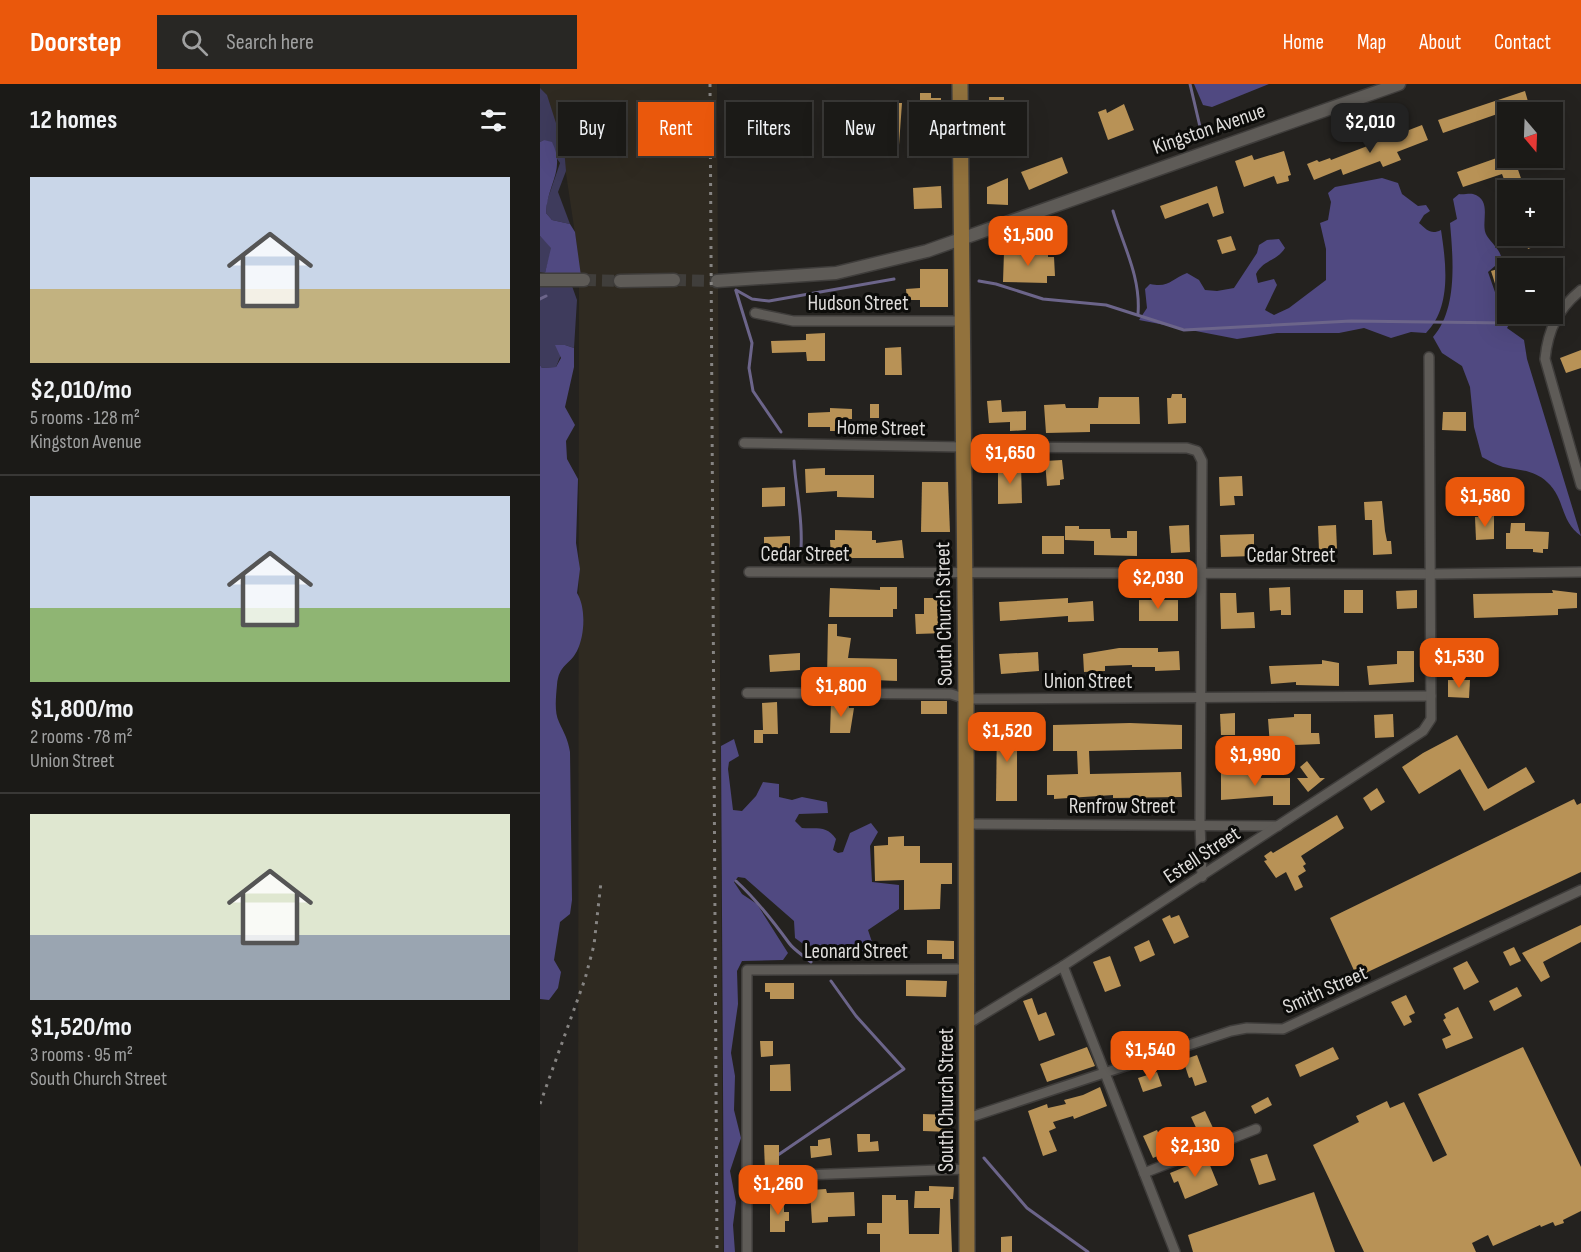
<!DOCTYPE html>
<meta charset="utf-8">
<style>
body{margin:0;font-family:"Sofia Sans Condensed",sans-serif;background:#282724;color:#f1f3f6;height:100vh;display:flex;flex-direction:column;font-size:22px;white-space:nowrap}
*{box-sizing:border-box;margin:0}
p{font-size:20px;color:#a0a1a1}
.icon{flex:none;width:33px;height:33px;fill:none;stroke:currentColor;stroke-width:2;stroke-linecap:round;stroke-linejoin:round}
.map{position:relative;flex:1;overflow:hidden}
.details{display:flex;flex-direction:column;background:#1b1a17;width:540px}
.details>*{flex:none}
.hud{position:absolute;left:18px;top:18px;width:570px;height:54px;display:flex;gap:12px}
.needle{width:39px;rotate:161deg}
.tools{position:absolute;left:957px;top:18px;display:grid;gap:12px}
.tools a{display:grid;place-items:center;width:66px;height:66px;border-radius:0px;background:#1b1a17;box-shadow:0 6px 24px #0002,0 0 0 2px #393836;font-size:30px}
.price{position:absolute;translate:-50% -51px;padding:0 14px;border-radius:12px;background:#ea580c;color:#fff;font-size:20px;line-height:39px;filter:drop-shadow(0 2px 3px #0008)}
.price::after{content:'';position:absolute;left:50%;top:36px;width:18px;height:14px;margin-left:-9px;background:inherit;clip-path:polygon(0 0,100% 0,50% 100%)}
.price.active{background:#222;color:#fff}
ul{padding:0;list-style:none}
li{display:grid;align-content:center;gap:12px;height:318px;padding:0 30px}
li+li{border-top:2px solid #393836}
li span{display:grid;place-items:center;height:186px;border-radius:0px;color:#555}
li>.icon{margin-inline-start:auto}
span .icon{width:108px;height:108px;fill:#fffc;stroke-width:1}
li b{font-size:26px}
h2{display:flex;justify-content:space-between;align-items:center;height:72px;padding:0 30px;font-size:26px}
.chip{padding:0 21px;border-radius:0px;background:#1b1a17;box-shadow:0 6px 24px #0002,0 0 0 2px #393836;font-size:21px;line-height:54px}
.chip.active{background:#ea580c;color:#fff}
header{display:flex;align-items:center;gap:36px;box-sizing:border-box;height:84px;padding:0 30px;background:#ea580c;color:#fff}
header strong{font-size:28px}
nav{display:flex;gap:33px;margin-inline-start:auto;font-size:21px}
.search{width:420px;height:54px;background:#282724;display:flex;align-items:center;gap:15px;box-sizing:border-box;padding:0 21px;border-radius:0px;color:#a0a1a1;font-size:22px}
main{display:flex;flex:1;min-height:0}
.map>svg:first-child{display:block}
.built{fill:#2f2a21}
.green{fill:#3e3b5c}
.forest{fill:#504981}
.lines{fill:none;stroke-linecap:round;stroke-linejoin:round}
.stream{stroke:#6c658a;stroke-width:3}
.building{fill:#b89256}
.tertiary-tunnel{stroke:#403e3b;stroke-width:12;stroke-dasharray:12 6;stroke-linecap:butt}
.minor-casing{stroke:#3f3d3b;stroke-width:12}
.tertiary-casing{stroke:#3f3d3b;stroke-width:15}
.primary-casing{stroke:#3f3d3b;stroke-width:18}
.minor{stroke:#5e5b57;stroke-width:9}
.tertiary{stroke:#5e5b57;stroke-width:12}
.primary{stroke:#92723d;stroke-width:15}
.rail{stroke:#868482;stroke-width:3;stroke-dasharray:3 6;stroke-linecap:butt}
.labels{text-anchor:middle;dominant-baseline:central;stroke-width:6;stroke-linejoin:round;paint-order:stroke}
.street-label{font-size:21px;fill:#dfdddb;stroke:#0c0c0a}
</style>
<header>
<strong>Doorstep</strong>
<div class="search"><svg class="icon" aria-label="search" viewBox="0 0 24 24"><circle cx="10" cy="10" r="6"/><path d="M15 15l6 6"/></svg>Search here</div>
<nav><a>Home</a><a>Map</a><a>About</a><a>Contact</a></nav>
</header>
<main>
<section class="details">
<h2>12 homes<svg class="icon" aria-label="filters" viewBox="0 0 24 24"><path d="M4 7h16M4 17h16"/><circle cx="9" cy="7" r="2"/><circle cx="15" cy="17" r="2"/></svg></h2>
<ul>
<li><span style="background:linear-gradient(#c9d6e8 60%,#c2b280 0)"><svg class="icon" aria-label="home" viewBox="0 0 24 24"><path d="M3 11l9-7 9 7M6 9v11h12V9"/></svg></span><div><b>$2,010/mo</b><p>5 rooms · 128 m²</p><p>Kingston Avenue</p></div></li>
<li><span style="background:linear-gradient(#c9d6e8 60%,#8fb573 0)"><svg class="icon" aria-label="home" viewBox="0 0 24 24"><path d="M3 11l9-7 9 7M6 9v11h12V9"/></svg></span><div><b>$1,800/mo</b><p>2 rooms · 78 m²</p><p>Union Street</p></div></li>
<li><span style="background:linear-gradient(#dfe7d0 65%,#9aa5b1 0)"><svg class="icon" aria-label="home" viewBox="0 0 24 24"><path d="M3 11l9-7 9 7M6 9v11h12V9"/></svg></span><div><b>$1,520/mo</b><p>3 rooms · 95 m²</p><p>South Church Street</p></div></li>
</ul>
</section>
<div class="map">
<svg width="1041" height="1168" viewBox="0 0 1041 1168">
<rect width="100%" height="100%" fill="#24221f"/>
<path class="built" d="M0 0H177L183 1168H38L39 205 37 163 22 63 0 64Z"/>
<g class="green">
<path d="M0 4 7 11 24 64 26 87 18 108 30 140 12 136 6 129 7 117 20 79 4 56 0 58Z"/>
<path d="M0 152 12 164 5 189 0 188Z"/>
<path d="M0 202H32L37 216 34 264 25 261 16 283 2 284 0 281Z"/>
</g>
<g class="forest">
<path d="M654 0H729L672 23 663 21Z"/>
<path d="M4 56 12 58C26 86 7 100 6 129L12 136 30 140 35 148 41 192 5 189 11 164 0 152V58Z"/>
<path d="M842 94 858 99 862 110 878 122 886 121 890 127 884 131 879 139C887 146 891 151 901 146 906 179 912 223 886 249L871 248 851 254 824 244 799 249H737L697 255 599 236 607 224 605 205 610 200C630 204 631 195 647 189L659 196 665 206 677 207 694 204 717 169 719 161 727 156 739 155 745 164C737 177 723 176 716 190L718 199 734 195 737 201 725 226 734 231 749 224 786 196V165L780 139 788 136 791 118 788 109 795 103Z"/>
<path d="M919 110C923 111 929 109 933 110 954 116 939 141 947 152 953 161 960 165 962 176L948 188 956 211 967 215 968 230H975L967 244 984 256 987 275 1041 452C1019 436 1026 415 1007 398 994 386 979 386 963 383 956 381 948 376 942 373L934 343 930 303 922 282 902 269 893 253C918 225 913 174 910 139L917 135 913 115Z"/>
<path d="M15 261H25L34 264V283L25 323 35 341 26 357 27 375 38 395 36 459 40 485 37 509C46 523 45 551 37 567 29 582 19 580 17 601 16 612 14 628 19 638 24 649 28 655 30 668L32 816 30 830 20 838 14 876 21 888 18 904 9 916 0 915V281L2 284 16 283 21 274Z"/>
<path d="M194 655 199 672 189 678 188 685 193 726 202 727 216 712 223 698 239 700V713L252 716 262 713 287 718 288 729 259 730 255 737 262 744C277 745 287 741 296 755L293 766 298 769 303 768 310 749 331 739 338 748 330 762 332 798 359 801V825L328 846 332 858 339 861 343 869 286 870 279 861 266 862 255 854 254 837 205 794 198 793 194 798 202 810 217 820 248 869 243 876 202 877 197 887 198 920 191 969 195 992 194 1026 201 1054 190 1087 196 1118 193 1141 195 1168H184L181 662Z"/>
</g>
<g class="lines">
<g class="stream">
<path d="M650 0 661 47"/>
<path d="M573 127C583 161 601 193 598 230"/>
<path d="M439 197 456 200 503 215 566 221 644 246 811 237 968 239 986 230"/>
<path d="M196 206 212 215 229 217 354 195"/>
<path d="M196 207 212 259 209 284 213 307 241 348"/>
<path d="M0 215 6 212"/>
<path d="M254 377C256 408 263 433 261 464"/>
<path d="M196 797C217 816 233 837 249 859 254 866 264 872 271 878"/>
<path d="M238 1071 364 985 316 932 291 897"/>
<path d="M444 1074 487 1124 548 1168"/>
</g>
</g>
<g class="building">
<path d="M985 7 991 28H963L903 49 898 36Z"/>
<path d="M380 9H391V14H401V32H380Z"/>
<path d="M449 13H464V18H474V33H449Z"/>
<path d="M343 19H362L359 61 344 60V70H320L316 22Z"/>
<path d="M584 20 594 46 568 56 558 28 566 25 567 29Z"/>
<path d="M882 41 888 56 857 68 861 76 843 83 840 77 803 91 801 85 774 96 767 80 777 76 779 78 790 74 791 76Z"/>
<path d="M744 67 751 91 748 92 749 97 737 100 734 92 704 103 695 77 712 71 714 76Z"/>
<path d="M968 70V74H974L985 106H968L962 90 923 103 917 88Z"/>
<path d="M522 73 528 89 489 106 481 88Z"/>
<path d="M468 94V121L447 120V103Z"/>
<path d="M401 102 402 124 374 125 373 104Z"/>
<path d="M677 102 684 129 673 133 668 119 625 135 620 122Z"/>
<path d="M691 152 696 166 682 170 677 156Z"/>
<path d="M984 152H1001L1003 159 988 165Z"/>
<path d="M464 168 508 169V173H514L515 192H507V199L463 198Z"/>
<path d="M968 182V209L959 212 951 187Z"/>
<path d="M380 185H408V223H380V216H367L366 205 380 204Z"/>
<path d="M285 249V277H267L266 268 232 269 231 257 266 256V250Z"/>
<path d="M361 263 362 291H345V264Z"/>
<path d="M1041 266V284L1026 289 1020 274Z"/>
<path d="M632 310H642V314H646V339L628 340 627 314H631Z"/>
<path d="M559 313H599L600 340H550V348L506 349 504 321 525 320 526 324H558Z"/>
<path d="M461 316 462 328 486 327V346L470 347V338L449 339 447 317Z"/>
<rect x="330" y="320" width="9" height="14"/>
<path d="M290 324 312 325V335H307V347H290V343H268V329L290 328Z"/>
<path d="M903 328H926V347L902 346Z"/>
<path d="M522 376 524 395 520 396V401L507 402 505 377Z"/>
<path d="M481 381 482 419 458 420V384Z"/>
<path d="M285 384V391H334V414L297 413V407L266 409 265 385Z"/>
<path d="M702 392 703 412H694L695 421 680 422 679 393Z"/>
<path d="M382 398H408L410 448H381Z"/>
<path d="M245 403V422L222 423V404Z"/>
<path d="M842 417 845 447 847 457H851L852 470 833 471 832 436H825L824 418Z"/>
<path d="M954 432V455L936 456 935 433Z"/>
<path d="M971 439H985V447L1009 448 1008 465H1003V469L993 468V465H966V449H970Z"/>
<path d="M649 441 650 468 631 469 629 442Z"/>
<path d="M796 441 797 466 779 467 778 442Z"/>
<path d="M525 442H539V445H570L571 454H587V447H597V472L554 471V457L525 456Z"/>
<path d="M295 446 332 447V456H336V459L362 456 364 474H291L290 456H295Z"/>
<path d="M714 450V472L681 473 680 451Z"/>
<path d="M250 452V469L224 470V453Z"/>
<rect x="502" y="452" width="22" height="18"/>
<path d="M340 503H357V525H353V533H289L290 504 340 506Z"/>
<path d="M750 503 751 531H741V526L730 527 729 504Z"/>
<rect x="804" y="506" width="19" height="23"/>
<path d="M877 506V524L857 525 856 507Z"/>
<path d="M1012 506 1037 509V524L1018 525V531L934 534 933 510 1013 509Z"/>
<path d="M680 509H696L697 529 714 528 715 544 681 545Z"/>
<path d="M384 514H406V549L376 550 375 530H384Z"/>
<path d="M528 514V519L553 517 554 537 528 538V532L460 537 459 518Z"/>
<rect x="599" y="516" width="39" height="21"/>
<path d="M288 540H297V552L311 554 308 574 357 575V597L287 594Z"/>
<path d="M579 564H618V568L639 567 640 586 615 587V583H592V581L565 582V587L544 588 543 570Z"/>
<path d="M857 567H874V598L829 601 827 582 857 580Z"/>
<path d="M498 568 499 587 461 590 459 570Z"/>
<path d="M260 569V586L230 588 229 571Z"/>
<path d="M782 576 799 579V602L756 601V598L731 600 729 582 782 580Z"/>
<path d="M908 596H930L929 614 908 613Z"/>
<rect x="381" y="617" width="26" height="13"/>
<path d="M237 618 238 650H223V659H214V646H223L222 619Z"/>
<path d="M291 619 309 620V624H314L310 649H290Z"/>
<path d="M695 629V651H681L680 630Z"/>
<path d="M754 630H771V649H779L780 660 730 662 728 635 754 633Z"/>
<path d="M853 630 854 653 835 654 834 631Z"/>
<path d="M590 639 642 641V665L549 667 550 690 641 688 642 713 573 714V711L514 715V711H507V691L538 690 537 667H513V641Z"/>
<path d="M457 640H477V717H456Z"/>
<path d="M917 651 948 705 986 683 995 698 944 727 920 685 879 710 862 683 883 669Z"/>
<path d="M767 677 780 694H785L768 708 757 694H768L760 683Z"/>
<path d="M681 688 721 689V694H750V721H733V712L681 716Z"/>
<path d="M837 704 845 718 831 727 823 714Z"/>
<path d="M1034 715 1037 721 1041 719V788L817 893 790 834Z"/>
<path d="M797 731 804 744 761 772 766 780 763 782 766 787 758 792 763 803 755 807 746 788 736 794 724 777 727 776 724 772 731 767 733 769Z"/>
<path d="M364 752V762H380V779H412V800H401L400 825 364 826V796L335 797 334 762 348 761V753Z"/>
<path d="M630 831 631 834 639 831 649 853 634 860 622 835Z"/>
<path d="M1041 841V858L1003 878 1010 893 1001 898 982 869Z"/>
<path d="M387 856 414 857V875H402V870H387Z"/>
<path d="M609 856 615 871 600 878 594 863Z"/>
<path d="M974 863 981 877 970 882 963 868Z"/>
<path d="M570 872 581 902 565 908 553 878Z"/>
<path d="M927 877 939 898 924 906 913 884Z"/>
<path d="M366 896 407 897 406 913 366 912Z"/>
<path d="M225 899H254V915H230V908H225Z"/>
<path d="M977 903 982 912 954 927 949 917Z"/>
<path d="M866 911 875 929 869 932 872 938 864 942 851 918Z"/>
<path d="M492 914 498 931 506 928 515 951 499 957 483 917Z"/>
<path d="M918 923 933 954 906 965 902 955 911 951 903 936 906 934 904 930Z"/>
<path d="M220 957H233V972L221 973Z"/>
<path d="M547 963 555 982 507 998 500 980Z"/>
<path d="M793 963 799 975 760 993 755 981Z"/>
<path d="M983 963 1041 1083V1127L1023 1136 1024 1139 1015 1142 1013 1138 1001 1143 1000 1141 953 1162 948 1151 932 1159 936 1168H824L773 1061 819 1038 816 1032 847 1017 850 1024 864 1018 893 1078 907 1071 878 1010Z"/>
<path d="M657 971 667 998 655 1002 652 993 649 994 643 976Z"/>
<path d="M250 980 251 1007H230V981Z"/>
<path d="M617 988 622 1002 603 1008 598 994Z"/>
<path d="M560 1003 567 1022 534 1035 533 1032 513 1038 516 1044 509 1047 517 1067 503 1072 488 1027 507 1020 508 1024 526 1020 524 1016 543 1011Z"/>
<path d="M728 1013 732 1021 715 1030 711 1022Z"/>
<path d="M665 1027 674 1046 660 1052 651 1033Z"/>
<path d="M383 1030 411 1031V1048L383 1047Z"/>
<path d="M617 1046 627 1068 613 1074 603 1052Z"/>
<path d="M317 1050H330V1058L338 1057 339 1067 318 1068Z"/>
<path d="M290 1054 292 1071 271 1074 270 1062H278V1056Z"/>
<path d="M224 1061H239V1085L225 1086Z"/>
<path d="M727 1070 736 1096 719 1101 710 1075Z"/>
<path d="M667 1074 678 1101 645 1115 638 1097 634 1099 630 1089Z"/>
<path d="M389 1102 414 1103 413 1115H410L412 1168H340V1150H327V1139H342V1111H356V1116H368L369 1150H399L400 1124H374L375 1107H389Z"/>
<path d="M286 1105 287 1109 314 1108 315 1132 288 1133V1138L272 1139 270 1106Z"/>
<path d="M774 1108 795 1168H653L648 1151Z"/>
<path d="M230 1116H244V1128H249V1137H245V1148H230Z"/>
<path d="M472 1152V1168H461V1153Z"/>
</g>
<g class="lines">
<g class="tertiary-tunnel">
<path d="M44 196 80 197"/>
<path d="M134 196 177 197"/>
</g>
<defs>
<g id="minor">
<path d="M1041 206C1018 225 1008 245 1005 275L1041 401"/>
<path d="M215 229 253 237H422"/>
<path d="M204 359 422 363 647 364 657 367 662 377 660 740 662 793"/>
<path d="M209 488 891 490 1041 488"/>
<path d="M207 609 411 610 426 615 891 612"/>
<path d="M426 740 738 742"/>
<path d="M523 882 635 1168"/>
<path d="M426 941 523 882 883 647 891 635 889 273"/>
<path d="M428 1034 691 947 707 944 743 945 1041 806"/>
<path d="M604 1089 716 1045"/>
<path d="M207 1093 427 1085"/>
<path d="M207 1168V886L426 885"/>
</g>
<g id="tertiary">
<path d="M0 196H44"/>
<path d="M80 197 134 196"/>
<path d="M177 197 296 189 387 167 859 0"/>
</g>
<path id="primary" d="M420 0 426 615 427 1168"/>
</defs>
<use href="#minor" class="minor-casing"/>
<use href="#tertiary" class="tertiary-casing"/>
<use href="#primary" class="primary-casing"/>
<use href="#minor" class="minor"/>
<use href="#tertiary" class="tertiary"/>
<use href="#primary" class="primary"/>
<g class="rail">
<path d="M170 0 177 1168"/>
<path d="M0 1020 45 895 54 861 61 798"/>
</g>
</g>
<g class="labels">
<g class="street-label">
<text transform="translate(669 45) rotate(-19)">Kingston Avenue</text>
<text x="318" y="219">Hudson Street</text>
<text transform="translate(341 344) rotate(1)">Home Street</text>
<text x="265" y="470">Cedar Street</text>
<text x="751" y="471">Cedar Street</text>
<text transform="translate(404 530) rotate(-91)">South Church Street</text>
<text x="548" y="597">Union Street</text>
<text x="582" y="722">Renfrow Street</text>
<text transform="translate(662 771) rotate(-33)">Estell Street</text>
<text x="316" y="867">Leonard Street</text>
<text transform="translate(785 906) rotate(-24)">Smith Street</text>
<text transform="translate(406 1016) rotate(-90)">South Church Street</text>
</g>
</g>
</svg>
<div class="tools">
<a><svg class="needle" viewBox="-14 -14 28 28"><path d="M0-13l5 13h-10z" fill="#e53935"/><path d="M0 13l5-13h-10z" fill="#a0a1a1"/></svg></a>
<a>+</a>
<a>−</a>
</div>
<b class="price active" style="left:830px;top:70px">$2,010</b>
<b class="price" style="left:488px;top:183px">$1,500</b>
<b class="price" style="left:470px;top:401px">$1,650</b>
<b class="price" style="left:945px;top:444px">$1,580</b>
<b class="price" style="left:618px;top:526px">$2,030</b>
<b class="price" style="left:919px;top:605px">$1,530</b>
<b class="price" style="left:301px;top:634px">$1,800</b>
<b class="price" style="left:467px;top:679px">$1,520</b>
<b class="price" style="left:715px;top:703px">$1,990</b>
<b class="price" style="left:610px;top:998px">$1,540</b>
<b class="price" style="left:655px;top:1094px">$2,130</b>
<b class="price" style="left:238px;top:1132px">$1,260</b>
<div class="hud">
<a class="chip">Buy</a>
<a class="chip active">Rent</a>
<a class="chip">Filters</a>
<a class="chip">New</a>
<a class="chip">Apartment</a>
</div>
</div>
</main>
